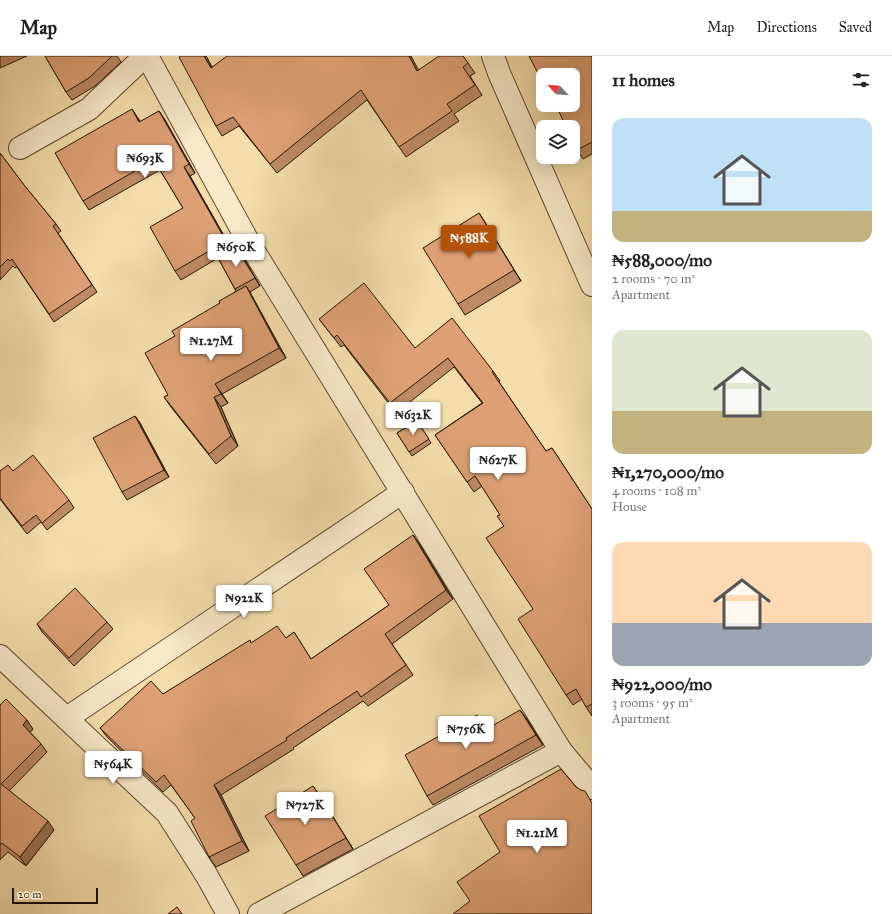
<!DOCTYPE html>
<meta charset="utf-8">
<style>
body{margin:0;font-family:"IM FELL Great Primer",serif;background:#f2f2f2;color:#222;height:100vh;display:flex;flex-direction:column;font-size:15px;white-space:nowrap}
*{box-sizing:border-box;margin:0}
p{font-size:13px;color:#767676}
.icon{flex:none;width:22px;height:22px;fill:none;stroke:currentColor;stroke-width:2;stroke-linecap:round;stroke-linejoin:round}
.map{position:relative;flex:1;overflow:hidden}
.drawer{display:flex;flex-direction:column;background:#fff;width:300px}
.drawer>*{flex:none}
.needle{width:26px;rotate:296deg}
.controls{position:absolute;left:536px;top:12px;display:grid;gap:8px}
.controls a{display:grid;place-items:center;width:44px;height:44px;border-radius:8px;background:#fff;box-shadow:0 4px 16px #0002;font-size:20px}
.scale{position:absolute;left:12px;bottom:10px;width:86px;box-sizing:border-box;padding-left:4px;border:2px solid #271406;border-top:0;font-size:11px;line-height:14px;white-space:nowrap;color:#271406;-webkit-text-stroke:3px #f8e9c8;paint-order:stroke}
.price{position:absolute;translate:-50% -34px;padding:0 9px;border-radius:4px;background:#fff;color:#222;font-size:13px;line-height:26px;filter:drop-shadow(0 1px 2px #0008)}
.price::after{content:'';position:absolute;left:50%;top:24px;width:12px;height:9px;margin-left:-6px;background:inherit;clip-path:polygon(0 0,100% 0,50% 100%)}
.price.selected{background:#b45309;color:#fff}
ul{padding:0;list-style:none}
li{display:grid;align-content:center;gap:8px;height:212px;padding:0 20px}
li span{display:grid;place-items:center;height:124px;border-radius:12px;color:#555}
li>.icon{margin-inline-start:auto}
span .icon{width:72px;height:72px;fill:#fffc;stroke-width:1}
li b{font-size:17px}
h2{display:flex;justify-content:space-between;align-items:center;height:48px;padding:0 20px;font-size:17px}
header{display:flex;align-items:center;gap:24px;box-sizing:border-box;height:56px;padding:0 20px;background:#fff;border-bottom:1px solid #e0e0e0}
header strong{font-size:19px}
nav{display:flex;gap:22px;margin-inline-start:auto;font-size:14px}
main{display:flex;flex:1;min-height:0}
.map>svg:first-child{display:block}
.lines{fill:none;stroke-linecap:round;stroke-linejoin:round}
.street-casing{stroke:#5a462f;stroke-width:24}
.street{stroke:#f8e9c8;stroke-width:22}
.wall{fill:#bd8a64;stroke:#271406}
.shaded-wall{fill:#9a7051;stroke:#271406}
.building{fill:#dca074;stroke:#271406}
</style>
<header>
<strong>Map</strong>
<nav><a>Map</a><a>Directions</a><a>Saved</a></nav>
</header>
<main>
<div class="map">
<svg width="592" height="858" viewBox="0 0 592 858">
<rect width="100%" height="100%" fill="#f4ddab"/>
<filter id="stains"><feTurbulence type="fractalNoise" baseFrequency=".005" numOctaves="4"/><feColorMatrix values="0 0 0 0 .2 0 0 0 0 .09 0 0 0 0 .02 0 0 0 .5 -.17"/></filter>
<radialGradient id="worn" r=".72"><stop offset=".6" stop-color="#630" stop-opacity="0"/><stop offset="1" stop-color="#630" stop-opacity=".3"/></radialGradient>
<g class="lines">
<defs>
<g id="street">
<path d="M147 0 249 187 561 695 592 732"/>
<path d="M493 0 499 17 592 229"/>
<path d="M20 92 89 53 145 0"/>
<path d="M0 600 167 757 207 820 228 858"/>
<path d="M67 662 403 436"/>
<path d="M259 858 561 695"/>
</g>
</defs>
<use href="#street" class="street-casing"/>
<use href="#street" class="street"/>
</g>
<g class="wall">
<path d="M0 0H27L0 12Z"/>
<path d="M45 0H117L121 6 95 30 72 44 66 36Z"/>
<path d="M181 0H206L212 11 418 14 463 0 475 17 470 20 482 39 454 58 459 65 406 101 367 44 277 117 239 70 222 80 216 70Z"/>
<path d="M592 0V98L583 103 577 94Z"/>
<path d="M159 55 165 64 195 117 190 120 231 192 235 190 260 230 250 236 252 240 286 302 222 338 228 347 221 351 238 390 216 408 171 351 164 341 168 339 175 280 220 247 236 235 218 202 181 224 175 215 183 152 160 114 89 154 83 145 138 62 140 66Z"/>
<path d="M0 97 24 129 56 168 61 175 58 177 97 236 54 266 17 211 15 212 13 210 0 224Z"/>
<path d="M479 157 486 168 521 225 465 259 458 248Z"/>
<path d="M319 263 493 315 500 325 499 326 546 395 552 392 558 401 592 453V660L586 651 582 643 573 649 566 639 533 553 504 470 500 459 482 430 474 436 435 379 482 347 454 311 396 357 344 289 341 291Z"/>
<path d="M135 360 140 367 169 421 127 444 122 436Z"/>
<path d="M417 365 431 387 412 400 397 377Z"/>
<path d="M0 415H13L69 444 74 452 47 474 41 466 27 478 0 443Z"/>
<path d="M413 479 420 489 453 543 392 588 413 619 368 650 363 645 293 692 294 693 221 739 249 795 216 811 209 801 195 762 171 729 163 736 107 681 100 672 163 638 252 587 286 582 294 576 311 603 389 549Z"/>
<path d="M107 566 113 573 74 610 42 576 37 568Z"/>
<path d="M0 649 33 673 30 676 41 688 47 696 9 735 54 774 26 810 8 796 0 804Z"/>
<path d="M527 663 543 689 433 749 427 740 484 668 490 665 493 670Z"/>
<path d="M320 740 353 793 303 820 296 809Z"/>
</g>
<g class="shaded-wall">
<path d="M204 0H206L218 22 211 12Z"/>
<path d="M409 0H411L424 24 417 15Z"/>
<path d="M132 53 138 62 146 75 139 66Z"/>
<path d="M159 55 165 64 195 117 189 108Z"/>
<path d="M184 111 190 120 232 194 226 185Z"/>
<path d="M479 157 486 168 521 225 514 214Z"/>
<path d="M235 190 241 197 260 230Z"/>
<path d="M246 230 252 240 286 302 279 292Z"/>
<path d="M215 328 222 338 228 347 221 338Z"/>
<path d="M214 341 221 351 238 390 231 380Z"/>
<path d="M135 360 140 367 169 421 164 414Z"/>
<path d="M413 479 420 489 453 543 446 534Z"/>
<path d="M520 654 527 663 543 689 536 679Z"/>
<path d="M27 664 33 673 29 678 23 669Z"/>
<path d="M214 729 221 739 249 795 242 785Z"/>
<path d="M313 730 320 740 353 793 346 782Z"/>
<path d="M48 765 54 774 26 810 20 801Z"/>
</g>
<g class="building">
<path d="M45 0H112L89 22 66 36Z"/>
<path d="M181 0H204L211 12 227 0H409L417 15 439 0H463L468 7 463 11 475 29 447 48 452 55 399 91 361 34 270 108 233 61 216 70 179 1Z"/>
<path d="M529 0H592V86L577 94 573 86V71H566L556 49H573V19H543V27Z"/>
<path d="M132 53 139 66 159 55 189 108 184 111 226 185 175 215 150 171 183 152 154 104 83 145 55 97Z"/>
<path d="M0 97 24 129 56 168 53 170 92 229 49 258 12 203 10 205 8 203 0 211Z"/>
<path d="M479 157 514 214 458 248 423 192Z"/>
<path d="M235 190 255 222 235 233 217 200Z"/>
<path d="M364 227 415 292 452 262 493 315 492 316 546 395 552 392 592 453V648L586 651 576 633 566 639 518 563 533 553 486 482 504 470 497 460 500 459 475 420 467 426 435 379 483 347 448 302 390 347 337 279 334 282 319 263Z"/>
<path d="M246 230 279 292 215 328 221 338 214 341 231 380 209 398 164 341 168 339 145 297 175 280 172 275 220 247 219 245Z"/>
<path d="M135 360 164 414 122 436 93 382Z"/>
<path d="M417 365 429 383 409 396 397 377Z"/>
<path d="M33 399 69 444 42 467 36 459 22 470 0 442V415L8 409 13 415Z"/>
<path d="M413 479 446 534 385 578 406 609 361 641 357 635 286 682 287 684 214 729 242 785 209 801 191 765 195 762 164 719 156 726 100 672 151 625 163 638 250 584 251 587 277 570 286 582 294 576 311 603 389 549 364 513Z"/>
<path d="M75 532 107 566 69 602 37 568Z"/>
<path d="M6 643 27 664 23 669 41 688 1 728 48 765 20 801 2 787 0 789V649Z"/>
<path d="M520 654 536 679 427 740 405 699 477 659 483 669 490 665 492 670Z"/>
<path d="M561 713 576 731 581 734 585 735 592 747V858H453L470 845 457 826 500 796 479 760Z"/>
<path d="M313 730 346 782 296 809 265 760Z"/>
<path d="M177 851 182 858H168Z"/>
</g>
<rect width="100%" height="100%" filter="url(#stains)"/>
<rect width="100%" height="100%" fill="url(#worn)"/>
</svg>
<div class="controls">
<a><svg class="needle" viewBox="-14 -14 28 28"><path d="M0-13l5 13h-10z" fill="#e53935"/><path d="M0 13l5-13h-10z" fill="#767676"/></svg></a>
<a><svg class="icon" aria-label="layers" viewBox="0 0 24 24"><path d="M12 4l9 5-9 5-9-5zM3 14l9 5 9-5"/></svg></a>
</div>
<div class="scale">20 m</div>
<b class="price" style="left:145px;top:123px">₦693K</b>
<b class="price selected" style="left:469px;top:203px">₦588K</b>
<b class="price" style="left:236px;top:212px">₦650K</b>
<b class="price" style="left:211px;top:306px">₦1.27M</b>
<b class="price" style="left:413px;top:380px">₦632K</b>
<b class="price" style="left:498px;top:425px">₦627K</b>
<b class="price" style="left:244px;top:563px">₦922K</b>
<b class="price" style="left:466px;top:694px">₦756K</b>
<b class="price" style="left:113px;top:729px">₦564K</b>
<b class="price" style="left:305px;top:770px">₦727K</b>
<b class="price" style="left:537px;top:798px">₦1.21M</b>
</div>
<section class="drawer">
<h2>11 homes<svg class="icon" aria-label="filters" viewBox="0 0 24 24"><path d="M4 7h16M4 17h16"/><circle cx="9" cy="7" r="2"/><circle cx="15" cy="17" r="2"/></svg></h2>
<ul>
<li><span style="background:linear-gradient(#bfe0f5 75%,#c2b280 0)"><svg class="icon" aria-label="home" viewBox="0 0 24 24"><path d="M3 11l9-7 9 7M6 9v11h12V9"/></svg></span><div><b>₦588,000/mo</b><p>2 rooms · 70 m²</p><p>Apartment</p></div></li>
<li><span style="background:linear-gradient(#dfe7d0 65%,#c2b280 0)"><svg class="icon" aria-label="home" viewBox="0 0 24 24"><path d="M3 11l9-7 9 7M6 9v11h12V9"/></svg></span><div><b>₦1,270,000/mo</b><p>4 rooms · 108 m²</p><p>House</p></div></li>
<li><span style="background:linear-gradient(#ffd9b3 65%,#9aa5b1 0)"><svg class="icon" aria-label="home" viewBox="0 0 24 24"><path d="M3 11l9-7 9 7M6 9v11h12V9"/></svg></span><div><b>₦922,000/mo</b><p>3 rooms · 95 m²</p><p>Apartment</p></div></li>
</ul>
</section>
</main>
